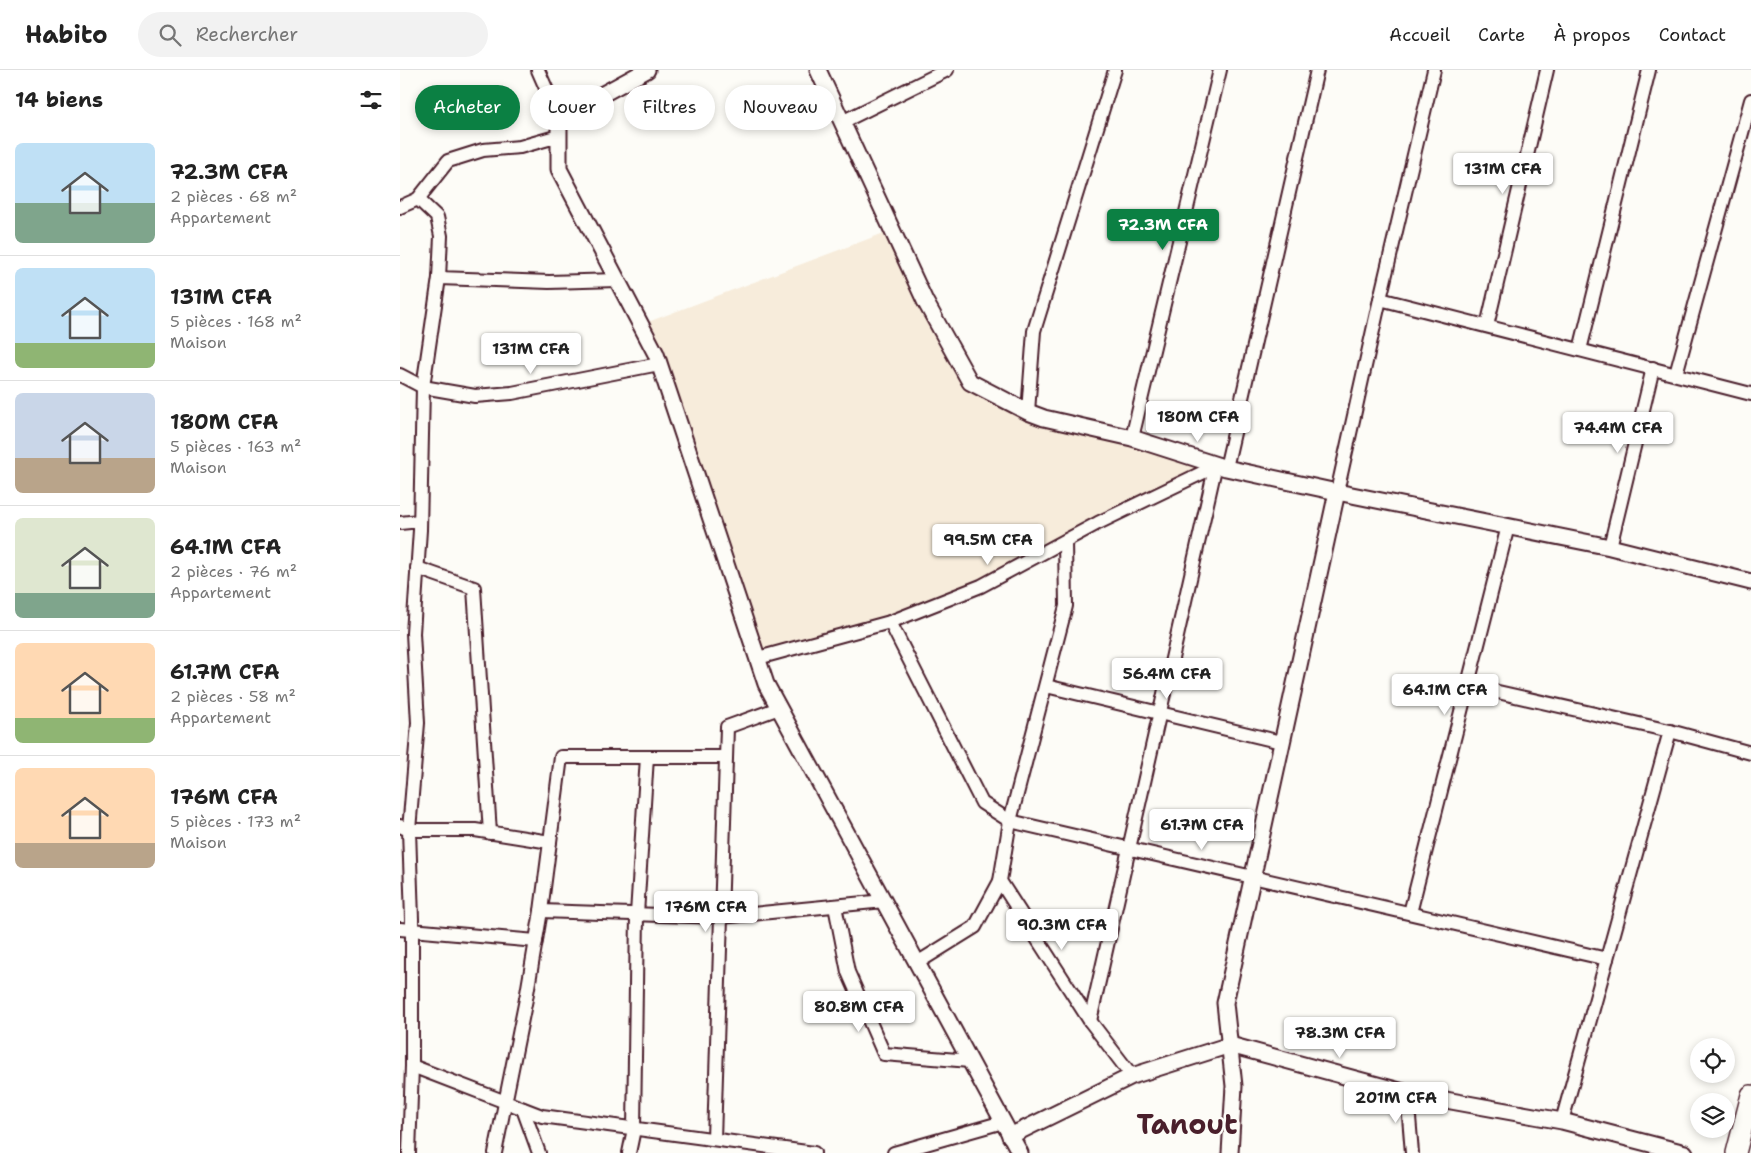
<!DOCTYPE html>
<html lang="fr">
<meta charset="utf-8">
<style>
body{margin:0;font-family:"Shantell Sans",sans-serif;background:#f2f2f2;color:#222;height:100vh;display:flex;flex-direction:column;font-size:19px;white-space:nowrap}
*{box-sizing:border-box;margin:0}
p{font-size:16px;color:#767676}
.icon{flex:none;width:28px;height:28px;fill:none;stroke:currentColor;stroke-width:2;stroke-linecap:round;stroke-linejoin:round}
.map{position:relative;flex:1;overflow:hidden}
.sheet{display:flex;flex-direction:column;background:#fff;width:400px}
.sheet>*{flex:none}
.top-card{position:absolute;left:15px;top:15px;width:475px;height:45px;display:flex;gap:10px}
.controls{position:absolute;left:1290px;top:968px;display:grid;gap:10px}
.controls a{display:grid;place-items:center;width:45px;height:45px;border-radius:50%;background:#fff;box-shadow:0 2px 8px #0003;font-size:25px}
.price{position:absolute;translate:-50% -42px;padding:0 11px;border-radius:5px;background:#fff;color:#222;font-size:16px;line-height:32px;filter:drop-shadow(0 1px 2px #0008)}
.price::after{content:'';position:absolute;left:50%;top:30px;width:15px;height:11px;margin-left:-8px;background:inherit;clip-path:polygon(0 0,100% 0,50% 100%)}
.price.on{background:#0b8043;color:#fff}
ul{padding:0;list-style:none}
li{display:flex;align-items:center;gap:15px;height:125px;padding:0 15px}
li+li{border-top:1px solid #e0e0e0}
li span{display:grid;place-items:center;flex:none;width:140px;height:100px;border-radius:8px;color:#555}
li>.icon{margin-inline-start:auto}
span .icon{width:60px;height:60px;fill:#fffc;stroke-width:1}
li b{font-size:21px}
h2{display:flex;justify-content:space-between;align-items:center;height:60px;padding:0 15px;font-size:21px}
.tag{padding:0 18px;border-radius:22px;background:#fff;box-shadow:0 2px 8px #0003;font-size:18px;line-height:45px}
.tag.on{background:#0b8043;color:#fff}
header{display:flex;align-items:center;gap:30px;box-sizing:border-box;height:70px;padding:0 25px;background:#fff;border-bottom:1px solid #e0e0e0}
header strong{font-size:24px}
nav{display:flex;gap:28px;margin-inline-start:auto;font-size:18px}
.search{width:350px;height:45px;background:#f2f2f2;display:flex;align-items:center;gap:12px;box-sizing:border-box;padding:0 18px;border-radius:28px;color:#767676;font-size:19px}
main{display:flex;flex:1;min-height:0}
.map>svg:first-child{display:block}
.built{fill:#f7ecdb}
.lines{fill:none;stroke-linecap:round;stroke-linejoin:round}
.minor-casing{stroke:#4a1f2b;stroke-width:16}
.tertiary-casing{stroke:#4a1f2b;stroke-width:19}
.primary-casing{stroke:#4a1f2b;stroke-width:22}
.minor{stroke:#fdfcf7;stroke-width:12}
.tertiary{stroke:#fdfcf7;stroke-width:15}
.primary{stroke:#fdfcf7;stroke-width:19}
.labels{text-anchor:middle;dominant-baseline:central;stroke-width:4.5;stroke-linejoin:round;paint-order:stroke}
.town-label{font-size:28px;font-weight:bold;fill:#4a1f2b;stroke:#fdfcf7}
</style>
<header>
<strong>Habito</strong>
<div class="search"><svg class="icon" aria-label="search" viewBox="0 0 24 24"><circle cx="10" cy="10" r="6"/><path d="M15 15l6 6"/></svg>Rechercher</div>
<nav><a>Accueil</a><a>Carte</a><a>À propos</a><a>Contact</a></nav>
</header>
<main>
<section class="sheet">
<h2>14 biens<svg class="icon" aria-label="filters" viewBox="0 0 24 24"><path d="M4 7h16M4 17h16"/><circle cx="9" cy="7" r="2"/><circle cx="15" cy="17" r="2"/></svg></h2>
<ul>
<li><span style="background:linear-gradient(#bfe0f5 60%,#7fa58c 0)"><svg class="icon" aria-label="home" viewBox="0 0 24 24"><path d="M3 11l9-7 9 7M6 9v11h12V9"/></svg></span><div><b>72.3M CFA</b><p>2 pièces · 68 m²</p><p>Appartement</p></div></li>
<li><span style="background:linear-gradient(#bfe0f5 75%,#8fb573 0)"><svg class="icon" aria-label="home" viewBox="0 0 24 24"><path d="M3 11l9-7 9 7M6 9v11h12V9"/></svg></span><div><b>131M CFA</b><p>5 pièces · 168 m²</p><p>Maison</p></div></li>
<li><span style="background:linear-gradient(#c9d6e8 65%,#b9a48a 0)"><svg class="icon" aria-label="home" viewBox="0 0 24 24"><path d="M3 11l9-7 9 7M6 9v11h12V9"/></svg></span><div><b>180M CFA</b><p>5 pièces · 163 m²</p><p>Maison</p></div></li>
<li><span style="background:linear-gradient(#dfe7d0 75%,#7fa58c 0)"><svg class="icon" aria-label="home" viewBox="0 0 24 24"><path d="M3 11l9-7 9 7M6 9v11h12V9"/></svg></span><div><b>64.1M CFA</b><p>2 pièces · 76 m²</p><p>Appartement</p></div></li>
<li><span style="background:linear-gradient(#ffd9b3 75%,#8fb573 0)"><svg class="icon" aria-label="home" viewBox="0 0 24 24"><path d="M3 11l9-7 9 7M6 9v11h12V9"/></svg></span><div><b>61.7M CFA</b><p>2 pièces · 58 m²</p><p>Appartement</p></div></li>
<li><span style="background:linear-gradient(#ffd9b3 75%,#b9a48a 0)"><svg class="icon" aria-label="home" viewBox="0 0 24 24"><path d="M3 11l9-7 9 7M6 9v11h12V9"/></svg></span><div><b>176M CFA</b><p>5 pièces · 173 m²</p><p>Maison</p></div></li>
</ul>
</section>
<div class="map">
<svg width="1351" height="1083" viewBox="0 0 1351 1083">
<rect width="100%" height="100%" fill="#fdfcf7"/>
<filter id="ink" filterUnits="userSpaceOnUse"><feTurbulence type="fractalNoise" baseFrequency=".02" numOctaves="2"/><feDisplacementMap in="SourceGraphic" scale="10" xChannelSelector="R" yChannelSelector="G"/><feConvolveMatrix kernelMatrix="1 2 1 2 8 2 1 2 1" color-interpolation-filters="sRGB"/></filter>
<g filter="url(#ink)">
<path class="built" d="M492 160 570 312 632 346 807 397 574 518 358 588 240 255Z"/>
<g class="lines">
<defs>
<g id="minor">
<path d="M138 0 159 48"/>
<path d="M442 52 547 0"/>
<path d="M18 129 48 91 83 80 120 77 159 66"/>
<path d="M0 137 18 129 37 147 41 166 39 208 149 212 217 210"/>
<path d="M980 229 1351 324"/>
<path d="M1087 256 1147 0"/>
<path d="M1180 280 1249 0"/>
<path d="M1276 304 1351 30"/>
<path d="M0 305 23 317 75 326 112 323 259 294"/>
<path d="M628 342 634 261 715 0"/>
<path d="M732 368 820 0"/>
<path d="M826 398 917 0"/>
<path d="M937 422 980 229 1034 0"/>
<path d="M0 453 20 451"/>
<path d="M665 471 666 536 610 751 600 811 690 951 732 1006"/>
<path d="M1210 477 1253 298"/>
<path d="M17 498 74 518 90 763"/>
<path d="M490 552 582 733 610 751 1207 889"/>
<path d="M358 588 490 552 581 516 698 453 808 400 816 394"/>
<path d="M1067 615 1270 661 1351 683"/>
<path d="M646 616 881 672"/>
<path d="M0 756 9 760H75L150 772"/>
<path d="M435 836 448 902 484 984 570 991"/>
<path d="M141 841 321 847 484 831"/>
<path d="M1010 843 1108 456"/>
<path d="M0 859 136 871"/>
<path d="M517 893 575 857 600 811"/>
<path d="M690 951 816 394"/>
<path d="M12 996 142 1046 414 1083"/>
<path d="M1007 1023 1012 1083"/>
<path d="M123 1039 139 1083"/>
<path d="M1162 1051 1270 661"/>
<path d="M314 1069 327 657 379 638"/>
<path d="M9 1083 12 996V849L9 760 18 653 13 563 20 460 23 317 39 208"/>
<path d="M95 1083 126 929 141 841 161 687H326"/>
<path d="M229 1083 234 1059 237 844 247 687"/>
<path d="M494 1083 603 1052"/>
</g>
<g id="tertiary">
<path d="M247 0 159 48V99L256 284 366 614 620 1083"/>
<path d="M418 0 525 231 570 312 628 342 644 348 732 368 826 398 937 422 1210 477 1351 512"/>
<path d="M610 1066 732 1006 830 975 1007 1023 1162 1051 1285 1083"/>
<path d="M830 1083 834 1016 825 933 937 422"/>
</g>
<path id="primary" d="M1336 1083 1351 1025"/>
</defs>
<use href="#minor" class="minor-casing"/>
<use href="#tertiary" class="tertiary-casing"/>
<use href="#primary" class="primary-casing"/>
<use href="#minor" class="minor"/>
<use href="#tertiary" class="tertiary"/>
<use href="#primary" class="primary"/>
</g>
</g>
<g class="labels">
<g class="town-label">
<text x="787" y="1054">Tanout</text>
</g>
</g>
</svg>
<div class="controls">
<a><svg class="icon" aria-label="locate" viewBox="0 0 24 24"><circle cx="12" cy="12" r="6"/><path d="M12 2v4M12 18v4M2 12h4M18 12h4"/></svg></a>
<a><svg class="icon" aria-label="layers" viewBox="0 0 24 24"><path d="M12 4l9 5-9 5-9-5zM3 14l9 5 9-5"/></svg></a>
</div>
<b class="price" style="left:1103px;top:125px">131M CFA</b>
<b class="price on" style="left:763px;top:181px">72.3M CFA</b>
<b class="price" style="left:131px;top:305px">131M CFA</b>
<b class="price" style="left:798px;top:373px">180M CFA</b>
<b class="price" style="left:1218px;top:384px">74.4M CFA</b>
<b class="price" style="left:588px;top:496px">99.5M CFA</b>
<b class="price" style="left:767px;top:630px">56.4M CFA</b>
<b class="price" style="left:1045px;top:646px">64.1M CFA</b>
<b class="price" style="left:802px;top:781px">61.7M CFA</b>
<b class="price" style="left:306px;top:863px">176M CFA</b>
<b class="price" style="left:662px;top:881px">90.3M CFA</b>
<b class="price" style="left:459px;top:963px">80.8M CFA</b>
<b class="price" style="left:940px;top:989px">78.3M CFA</b>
<b class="price" style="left:996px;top:1054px">201M CFA</b>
<div class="top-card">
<a class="tag on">Acheter</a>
<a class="tag">Louer</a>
<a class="tag">Filtres</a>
<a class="tag">Nouveau</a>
</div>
</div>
</main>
